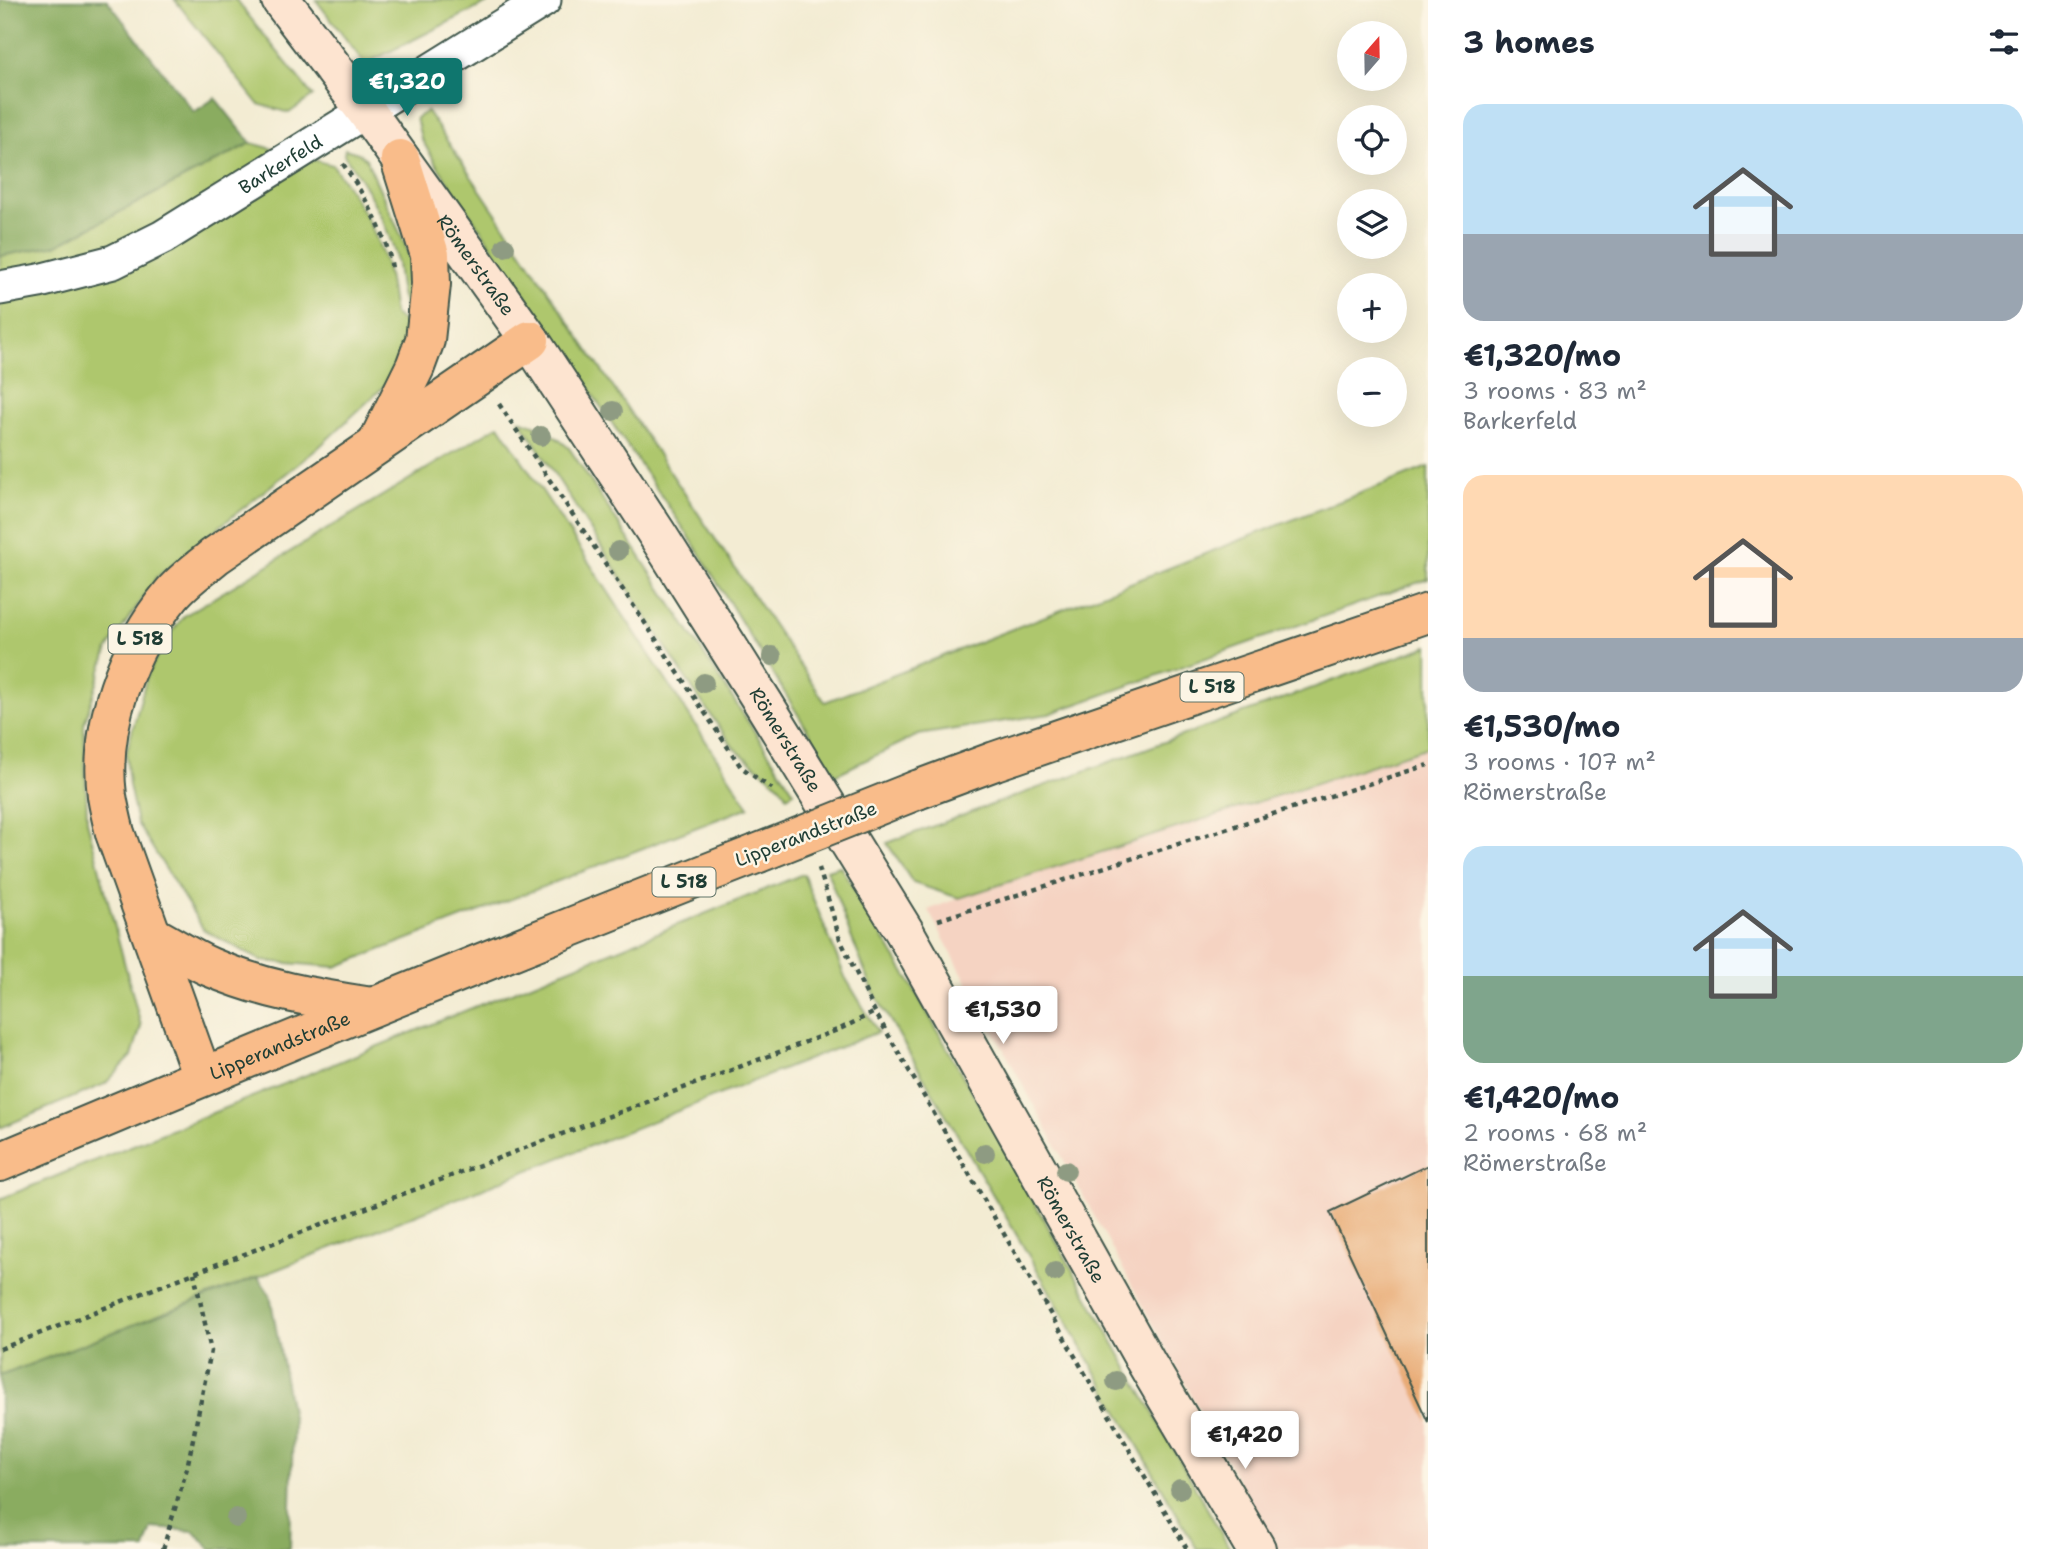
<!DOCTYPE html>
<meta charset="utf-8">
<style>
body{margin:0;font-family:"Shantell Sans",sans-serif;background:#f2f2f3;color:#1f2937;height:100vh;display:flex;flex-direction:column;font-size:26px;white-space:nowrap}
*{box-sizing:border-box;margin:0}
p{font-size:23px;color:#747a83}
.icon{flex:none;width:38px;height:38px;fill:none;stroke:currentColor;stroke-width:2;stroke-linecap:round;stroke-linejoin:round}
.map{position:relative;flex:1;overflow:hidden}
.side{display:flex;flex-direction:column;background:#fff;width:630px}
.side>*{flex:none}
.needle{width:46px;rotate:20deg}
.buttons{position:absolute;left:1337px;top:21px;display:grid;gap:14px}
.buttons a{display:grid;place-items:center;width:70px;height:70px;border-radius:50%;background:#fff;box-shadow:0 7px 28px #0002;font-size:35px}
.price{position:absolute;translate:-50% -60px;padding:0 16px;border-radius:7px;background:#fff;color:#222;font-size:23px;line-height:46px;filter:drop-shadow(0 2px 4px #0008)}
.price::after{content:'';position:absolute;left:50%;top:42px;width:21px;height:16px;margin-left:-10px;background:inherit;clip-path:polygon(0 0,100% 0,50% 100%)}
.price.current{background:#0f766e;color:#fff}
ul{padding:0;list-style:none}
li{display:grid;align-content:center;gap:14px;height:371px;padding:0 35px}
li span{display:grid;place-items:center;height:217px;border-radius:21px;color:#555}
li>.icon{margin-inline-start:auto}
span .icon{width:126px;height:126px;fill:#fffc;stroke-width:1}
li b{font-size:30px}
h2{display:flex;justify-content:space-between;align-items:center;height:84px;padding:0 35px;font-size:30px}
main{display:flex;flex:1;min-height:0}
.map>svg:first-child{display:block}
.built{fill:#f5d3c2}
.green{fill:#aec76d;stroke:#668250;stroke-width:2}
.forest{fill:#8aac60;stroke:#54744a;stroke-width:2}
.building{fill:#e8aa74}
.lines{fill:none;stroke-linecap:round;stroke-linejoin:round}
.minor-casing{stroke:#3f574c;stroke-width:37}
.secondary-casing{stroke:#3f574c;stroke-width:42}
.primary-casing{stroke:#3f574c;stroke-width:42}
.path{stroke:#3f574c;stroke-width:4.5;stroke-dasharray:5 5;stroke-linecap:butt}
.minor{stroke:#fff;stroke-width:33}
.secondary{stroke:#fde4d0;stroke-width:38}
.primary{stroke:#f9bc8a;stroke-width:38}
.primary-bridge-casing{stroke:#3f574c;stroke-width:42;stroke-linecap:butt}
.primary-bridge{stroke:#f9bc8a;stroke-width:38}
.tree{fill:#8e9b82}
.labels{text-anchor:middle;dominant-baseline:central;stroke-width:5;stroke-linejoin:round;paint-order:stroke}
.shield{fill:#fcf5e5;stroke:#617469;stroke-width:2}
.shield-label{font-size:18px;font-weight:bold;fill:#1f3d34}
.street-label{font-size:19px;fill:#1f3d34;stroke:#fcf5e5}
</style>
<main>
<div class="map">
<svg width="1428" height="1549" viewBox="0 0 1428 1549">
<rect width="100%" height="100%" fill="#fcf5e5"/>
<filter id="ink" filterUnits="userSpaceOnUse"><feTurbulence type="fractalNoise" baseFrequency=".0143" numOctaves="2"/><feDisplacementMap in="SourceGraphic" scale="14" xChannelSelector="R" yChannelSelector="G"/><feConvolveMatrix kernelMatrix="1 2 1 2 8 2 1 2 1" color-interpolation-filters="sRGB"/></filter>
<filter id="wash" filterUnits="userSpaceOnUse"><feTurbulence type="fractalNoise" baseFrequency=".00686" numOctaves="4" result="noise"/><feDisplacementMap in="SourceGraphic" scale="28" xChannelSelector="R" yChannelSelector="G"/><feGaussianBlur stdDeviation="1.57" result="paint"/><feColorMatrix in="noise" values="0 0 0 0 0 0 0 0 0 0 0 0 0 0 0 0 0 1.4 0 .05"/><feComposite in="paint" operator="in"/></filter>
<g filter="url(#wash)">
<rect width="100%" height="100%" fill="#f3ecd3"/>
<path class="built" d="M1428 747V1549H1275L928 910 959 898Z"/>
<g class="green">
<path d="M175 0H236L313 96 289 113 258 104Z"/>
<path d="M316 0H493L365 64Z"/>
<path d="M427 111 825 702 1428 467V579L1049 714 918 735 835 775 690 538 436 164 421 138 416 118Z"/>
<path d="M251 143 333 165C351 192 371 219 381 251 389 271 391 294 394 315L413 328 393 378 318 448 157 577 108 649 84 724 87 821 141 1026 132 1056 105 1084 0 1128V256L57 245Z"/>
<path d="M345 149 358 153 366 159 404 242 414 270 409 312C397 296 400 273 395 253 385 221 365 182 344 155Z"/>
<path d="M520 420C540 426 554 434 569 448L794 792 787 796 779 785 734 748 694 691Z"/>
<path d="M499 425 749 807 336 967 262 961 204 930 137 823 129 785 126 754 147 676 162 645 184 616Z"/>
<path d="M1428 646V747L959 898 913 883 887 843Z"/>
<path d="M840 866 910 982 1230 1549H1197L1042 1278 874 993 850 934 827 870Z"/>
<path d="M803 874 845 977 878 1032 258 1277 0 1376V1199Z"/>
</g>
<g class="forest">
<path d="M0 0H107L194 112 215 98 251 143 57 245 0 256Z"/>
<path d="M258 1277 270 1295 293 1423 290 1549H211L194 1531 152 1528 145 1549H0V1376Z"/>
</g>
<g id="blocks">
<path class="building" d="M1428 1165V1422L1330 1212Z"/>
</g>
</g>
<g filter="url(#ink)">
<use href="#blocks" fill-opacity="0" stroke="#3f574c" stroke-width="2"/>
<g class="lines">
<defs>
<g id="minor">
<path id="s1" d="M0 288 39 281 113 262 163 237 544 0"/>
</g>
<g id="secondary">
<path id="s2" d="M281 0 366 111 530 340 657 534 764 704 904 931 1147 1364 1256 1549"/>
</g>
<g id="primary">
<path d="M378 442 415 367 425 340 431 284 430 255 400 159"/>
<path d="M917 790 995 761 1428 613"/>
<path d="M153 936C172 946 190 958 210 967 264 990 314 998 372 1007"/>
<path d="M202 1076 115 833C112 821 109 808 107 796 98 726 127 648 171 595 183 580 201 568 215 556L530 340"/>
<path id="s3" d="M0 1162C251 1056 502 953 756 854"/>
</g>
</defs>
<use href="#minor" class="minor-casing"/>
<use href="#secondary" class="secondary-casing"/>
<use href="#primary" class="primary-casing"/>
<g class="path">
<path d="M343 164C362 191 388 236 392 269"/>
<path d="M499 404 741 767 772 789"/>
<path d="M819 868 840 939 875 1012 1187 1549"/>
<path d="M938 920 1428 765"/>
<path d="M0 1349 194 1273 840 1029 875 1012"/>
<path d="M163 1549 187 1468 211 1351 194 1273"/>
</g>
<use href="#minor" class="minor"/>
<use href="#secondary" class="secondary"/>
<use href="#primary" class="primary"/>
<defs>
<path id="primary-bridge" d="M756 854 917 790"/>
</defs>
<use href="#primary-bridge" class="primary-bridge-casing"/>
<use href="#primary-bridge" class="primary-bridge"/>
</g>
<g class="tree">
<circle cx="505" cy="247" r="10"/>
<circle cx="613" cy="411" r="10"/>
<circle cx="541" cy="436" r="10"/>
<circle cx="618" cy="551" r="10"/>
<circle cx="772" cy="656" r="10"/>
<circle cx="704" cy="683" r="10"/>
<circle cx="985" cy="1153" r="10"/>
<circle cx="1066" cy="1171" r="10"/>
<circle cx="1055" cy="1272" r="10"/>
<circle cx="1116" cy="1381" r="10"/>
<circle cx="1180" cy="1489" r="10"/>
<circle cx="236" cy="1518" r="10"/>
</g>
</g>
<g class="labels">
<g class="shield">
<rect x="108.5" y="624.5" width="63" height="29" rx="5"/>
<rect x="1180.5" y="672.5" width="63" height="29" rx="5"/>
<rect x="652.5" y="867.5" width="63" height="29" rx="5"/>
</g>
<g class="shield-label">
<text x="140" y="639">L 518</text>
<text x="1212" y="687">L 518</text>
<text x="684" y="882">L 518</text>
</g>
<g class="street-label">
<text stroke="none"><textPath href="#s1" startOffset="310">Barkerfeld</textPath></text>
<text stroke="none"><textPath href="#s2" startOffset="329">Römerstraße</textPath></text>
<text stroke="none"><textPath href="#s2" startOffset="896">Römerstraße</textPath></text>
<text transform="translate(806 834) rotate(-21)">Lipperandstraße</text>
<text stroke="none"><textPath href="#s3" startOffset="303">Lipperandstraße</textPath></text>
<text stroke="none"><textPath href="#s2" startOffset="1463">Römerstraße</textPath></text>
</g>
</g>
</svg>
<div class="buttons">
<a><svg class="needle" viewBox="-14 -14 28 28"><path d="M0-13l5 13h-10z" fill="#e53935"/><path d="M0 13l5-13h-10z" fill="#747a83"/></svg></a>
<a><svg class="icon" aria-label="locate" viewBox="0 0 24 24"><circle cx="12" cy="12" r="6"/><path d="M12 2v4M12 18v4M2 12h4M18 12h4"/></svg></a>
<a><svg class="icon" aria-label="layers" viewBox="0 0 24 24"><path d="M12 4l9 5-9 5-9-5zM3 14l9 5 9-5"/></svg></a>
<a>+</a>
<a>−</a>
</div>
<b class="price current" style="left:407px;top:118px">€1,320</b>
<b class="price" style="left:1003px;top:1046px">€1,530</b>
<b class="price" style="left:1245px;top:1471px">€1,420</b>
</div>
<section class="side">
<h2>3 homes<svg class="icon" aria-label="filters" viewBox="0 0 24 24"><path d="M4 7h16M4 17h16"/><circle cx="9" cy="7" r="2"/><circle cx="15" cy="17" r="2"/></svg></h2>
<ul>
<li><span style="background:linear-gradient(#bfe0f5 60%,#9aa5b1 0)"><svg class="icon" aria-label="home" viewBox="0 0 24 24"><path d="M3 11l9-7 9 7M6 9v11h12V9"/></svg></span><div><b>€1,320/mo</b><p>3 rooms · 83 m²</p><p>Barkerfeld</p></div></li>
<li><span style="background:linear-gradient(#ffd9b3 75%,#9aa5b1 0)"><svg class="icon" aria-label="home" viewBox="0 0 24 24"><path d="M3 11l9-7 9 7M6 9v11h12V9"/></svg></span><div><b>€1,530/mo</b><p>3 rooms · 107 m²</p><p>Römerstraße</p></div></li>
<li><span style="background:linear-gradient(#bfe0f5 60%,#7fa58c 0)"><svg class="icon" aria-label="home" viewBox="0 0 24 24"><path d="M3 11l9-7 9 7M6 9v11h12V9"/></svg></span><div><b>€1,420/mo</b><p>2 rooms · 68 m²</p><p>Römerstraße</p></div></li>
</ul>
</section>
</main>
